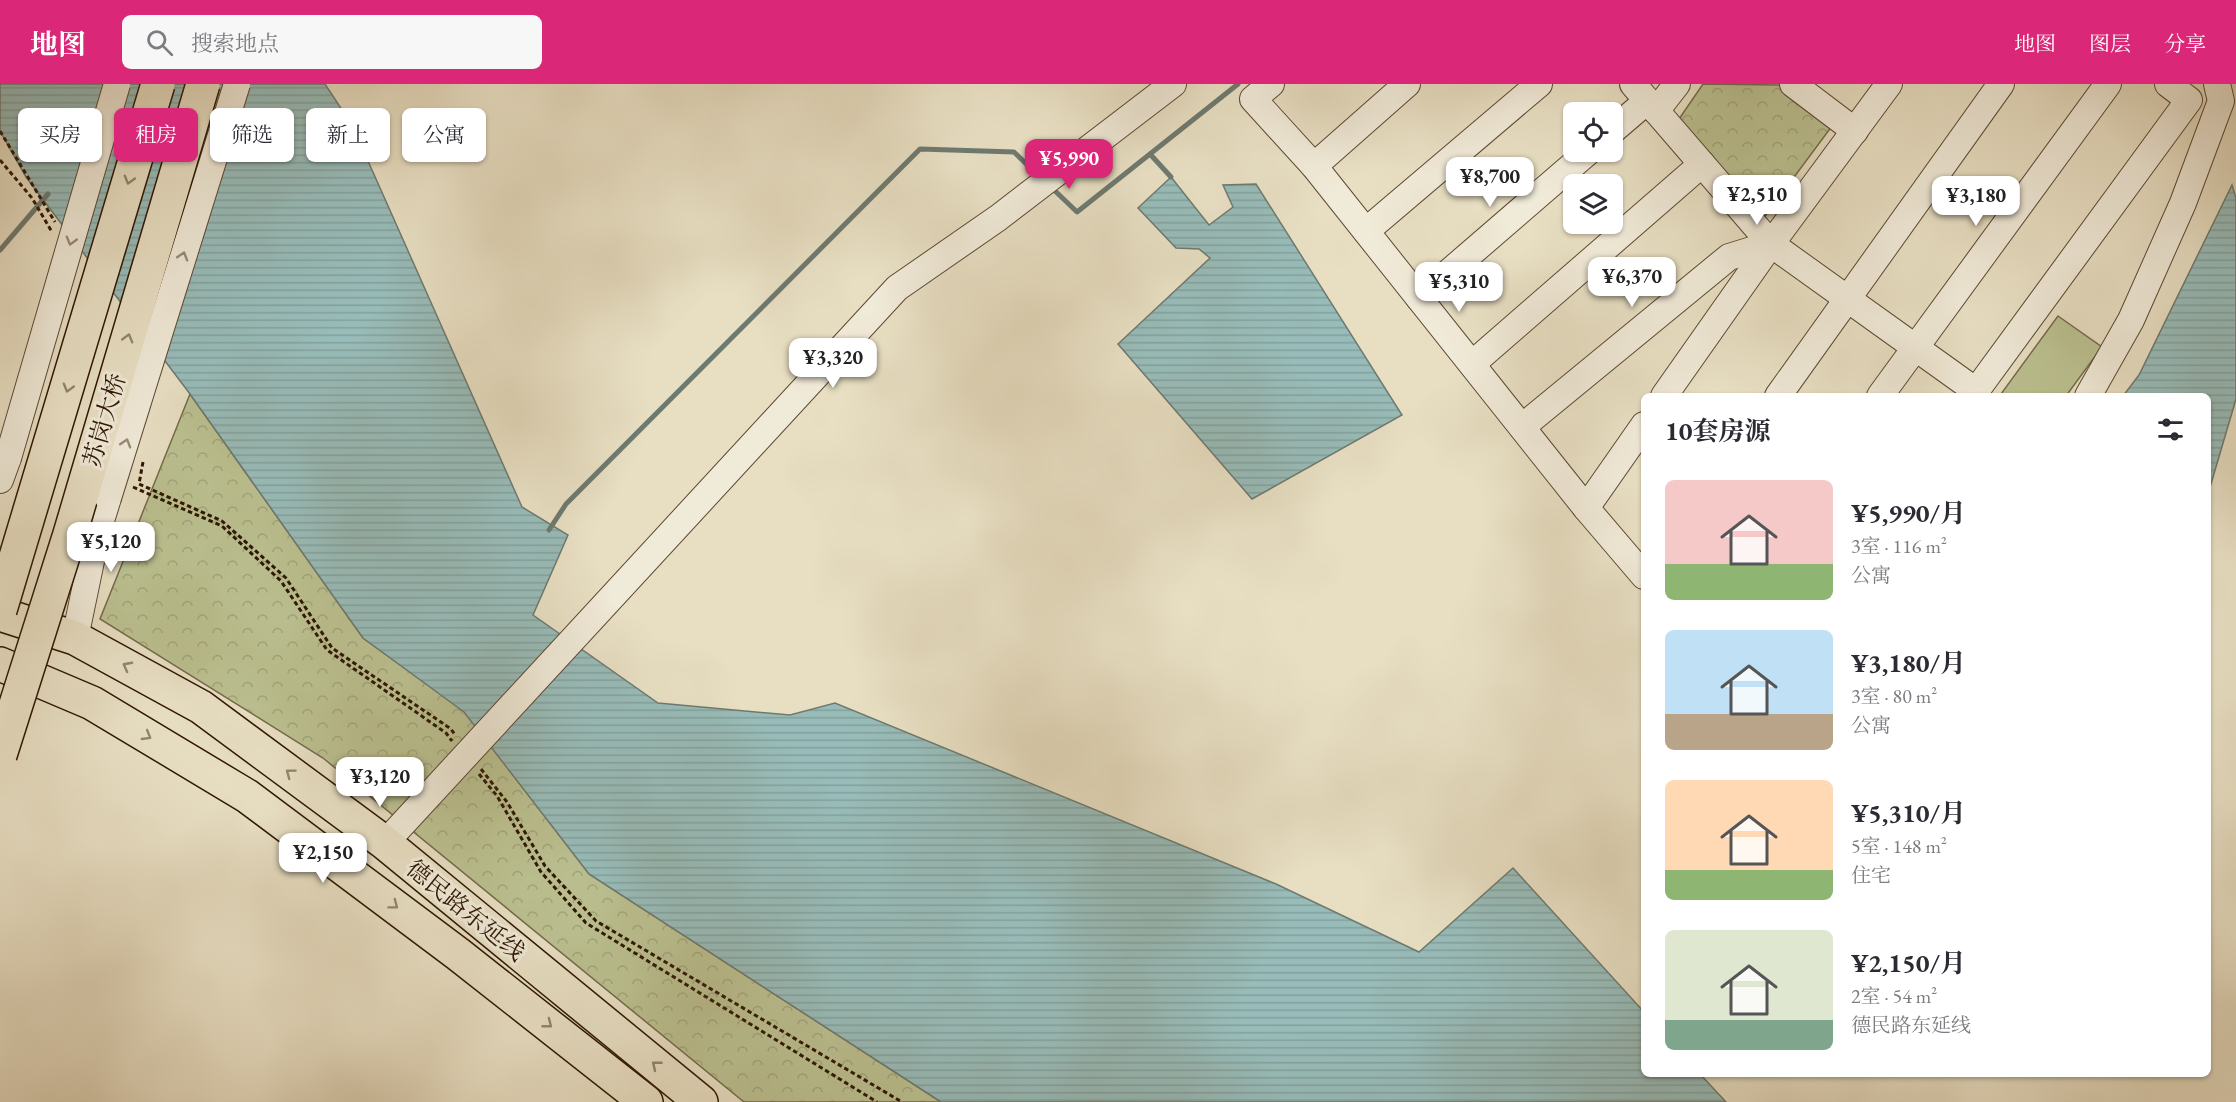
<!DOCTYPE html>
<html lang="zh">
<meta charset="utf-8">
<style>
body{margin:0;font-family:"EB Garamond","Noto Serif SC",serif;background:#f7f7f7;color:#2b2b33;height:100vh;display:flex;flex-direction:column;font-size:22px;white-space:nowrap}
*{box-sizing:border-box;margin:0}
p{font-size:20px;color:#7c7c81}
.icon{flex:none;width:33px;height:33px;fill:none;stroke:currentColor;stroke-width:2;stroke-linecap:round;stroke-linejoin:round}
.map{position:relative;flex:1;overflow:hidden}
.sheet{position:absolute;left:1641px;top:309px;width:570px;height:684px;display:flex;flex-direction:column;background:#fff;border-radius:9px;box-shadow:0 2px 4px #0004}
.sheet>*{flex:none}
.guide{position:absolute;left:18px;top:24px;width:570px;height:54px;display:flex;gap:12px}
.buttons{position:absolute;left:1563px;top:18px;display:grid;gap:12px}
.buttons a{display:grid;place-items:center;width:60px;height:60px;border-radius:9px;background:#fff;box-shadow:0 2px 4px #0004;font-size:30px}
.price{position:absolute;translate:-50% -51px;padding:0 14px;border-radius:12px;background:#fff;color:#222;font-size:20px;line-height:39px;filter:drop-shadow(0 2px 3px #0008)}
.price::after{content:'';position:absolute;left:50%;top:36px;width:18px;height:14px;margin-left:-9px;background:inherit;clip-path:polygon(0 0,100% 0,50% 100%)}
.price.active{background:#db2777;color:#fff}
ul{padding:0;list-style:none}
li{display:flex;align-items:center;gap:18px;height:150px;padding:0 24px}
li span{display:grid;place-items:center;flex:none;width:168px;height:120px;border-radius:9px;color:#555}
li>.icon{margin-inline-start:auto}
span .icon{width:72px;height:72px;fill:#fffc;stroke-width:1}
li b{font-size:26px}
h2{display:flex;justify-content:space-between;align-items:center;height:72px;padding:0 24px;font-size:26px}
.tag{padding:0 21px;border-radius:9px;background:#fff;box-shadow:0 2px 4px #0004;font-size:21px;line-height:54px}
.tag.active{background:#db2777;color:#fff}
header{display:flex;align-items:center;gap:36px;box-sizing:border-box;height:84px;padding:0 30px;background:#db2777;color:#fff}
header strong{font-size:28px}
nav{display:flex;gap:33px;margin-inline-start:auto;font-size:21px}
.search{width:420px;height:54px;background:#f7f7f7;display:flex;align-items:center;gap:15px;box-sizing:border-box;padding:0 21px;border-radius:9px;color:#7c7c81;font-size:22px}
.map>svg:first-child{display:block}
.park{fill:url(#park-crowns);stroke:#746b4a;stroke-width:1.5}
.pitch{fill:#bbc090;stroke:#746b4a;stroke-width:1.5}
.water{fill:url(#water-rules);stroke:#6e7a70;stroke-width:1.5}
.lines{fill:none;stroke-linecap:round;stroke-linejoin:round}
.stream{stroke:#6e7a70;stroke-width:5}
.minor-casing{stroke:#5c4833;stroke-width:28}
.major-casing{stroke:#2e1603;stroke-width:36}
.path{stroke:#2e1603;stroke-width:3;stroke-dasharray:4.5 3;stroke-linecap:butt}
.minor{stroke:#f0ead8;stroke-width:26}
.major{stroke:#e8dfc3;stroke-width:33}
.minor-bridge-casing{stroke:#5c4833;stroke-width:28;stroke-linecap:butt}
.highway-bridge-casing{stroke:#2e1603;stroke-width:36;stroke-linecap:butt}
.minor-bridge{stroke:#f0ead8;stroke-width:26}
.highway-bridge{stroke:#e8dfc3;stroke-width:33}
.oneway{stroke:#94856d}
.oneway2{stroke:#998b78}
.labels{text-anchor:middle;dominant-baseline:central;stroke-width:6;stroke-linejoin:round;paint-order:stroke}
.street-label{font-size:24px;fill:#2e1603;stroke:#f0ead8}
</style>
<header>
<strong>地图</strong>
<div class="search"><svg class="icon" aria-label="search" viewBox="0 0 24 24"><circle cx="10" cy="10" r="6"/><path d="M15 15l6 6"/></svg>搜索地点</div>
<nav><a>地图</a><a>图层</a><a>分享</a></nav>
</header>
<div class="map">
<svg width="2236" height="1018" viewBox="0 0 2236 1018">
<defs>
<pattern id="park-crowns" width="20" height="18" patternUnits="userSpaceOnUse" patternTransform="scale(1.5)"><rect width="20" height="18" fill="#bbc090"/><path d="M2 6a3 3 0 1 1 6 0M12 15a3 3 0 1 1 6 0" fill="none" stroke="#a1a47b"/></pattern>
<pattern id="water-rules" width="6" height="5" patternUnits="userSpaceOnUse" patternTransform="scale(1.5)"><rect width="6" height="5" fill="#98bcb9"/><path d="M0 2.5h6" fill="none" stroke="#83a19d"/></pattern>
</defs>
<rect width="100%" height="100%" fill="#e8dfc3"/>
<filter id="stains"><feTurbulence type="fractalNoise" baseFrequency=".00333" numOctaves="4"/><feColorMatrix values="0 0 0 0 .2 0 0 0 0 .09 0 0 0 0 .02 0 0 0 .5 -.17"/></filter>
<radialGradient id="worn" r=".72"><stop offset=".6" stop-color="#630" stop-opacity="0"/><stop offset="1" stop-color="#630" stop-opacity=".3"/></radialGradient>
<g class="park">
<path d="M1703 0 1779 1 1835 38 1763 135 1677 38Z"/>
<path d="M190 310 363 554 464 627 589 790 941 1018H744L323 674 100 535Z"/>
</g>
<path class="pitch" d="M2058 232 2102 263 2066 312H2004L2001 310Z"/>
<g class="water">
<path d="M0 0H325L352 41 522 423 568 451 533 531 658 619 790 631 835 619 1276 800 1419 868 1513 784 1644 928V990H1700L1726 1018H941L589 790 464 628 363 554 190 310 26 93 0 47Z"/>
<path d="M1171 93 1209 141 1233 123 1223 101 1256 100 1402 331 1252 415 1118 260 1210 174 1199 165 1176 164 1138 124Z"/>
<path d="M2232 101 2236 114V315L2208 410V312H2123L2139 291Z"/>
</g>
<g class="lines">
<g class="stream">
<path d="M1150 70 1171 93"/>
<path d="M1051 103 1077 128 1238 0"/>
<path d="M0 166 48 110"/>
<path d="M549 446 566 420 920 65 1014 68 1040 93"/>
</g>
<defs>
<g id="minor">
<path d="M1271 0 1253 15 1314 82 1586 424 1644 341"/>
<path d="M1633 0 1771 160 1976 307 2189 16 2168 0"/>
<path d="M1793 0 1855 47"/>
<path d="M1656 27 1677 0"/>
<path d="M1612 47 1647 17"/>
<path d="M1314 82 1407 0"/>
<path d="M1366 147 1539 0"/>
<path d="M1419 214 1588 68"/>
<path d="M1472 280 1702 80"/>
<path d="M1664 312 1771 160 1889 0"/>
<path d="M1778 312 2001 0"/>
<path d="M1880 312 2108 0"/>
<path d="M2088 312 2131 236 2183 119 2221 17 2217 0"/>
<path d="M1522 343 1729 173 1771 160"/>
<path d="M0 396 8 374"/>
<path d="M1586 424 1644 492"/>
<path d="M75 554 96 453 108 414"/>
<path d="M385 759 897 204 998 134 1173 0"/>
</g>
<g id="major">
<path d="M0 530 75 554 201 623 385 759 701 1018"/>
<path d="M0 580 92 619 247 712 458 870 646 1018"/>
</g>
</defs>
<use href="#minor" class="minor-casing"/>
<use href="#major" class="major-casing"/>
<g class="path">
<path d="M0 47 55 138"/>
<path d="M0 76 32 114 52 148"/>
<path d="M143 378 139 400 222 437 286 494 332 564 451 645 455 651"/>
<path d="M133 403 222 442 281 497 327 566 446 649 452 657"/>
<path d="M481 685 507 718 545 782 596 837 902 1018"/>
<path d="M479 690 497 712 541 788 586 839 877 1018"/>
</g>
<use href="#minor" class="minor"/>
<use href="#major" class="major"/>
<defs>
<g id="minor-bridge">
<path d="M8 374 117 0"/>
<path d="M108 414 237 0"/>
</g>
<g id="highway-bridge">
<path d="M0 526 158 0"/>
<path d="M0 671 70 450 203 0"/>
</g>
</defs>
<use href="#minor-bridge" class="minor-bridge-casing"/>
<use href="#highway-bridge" class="highway-bridge-casing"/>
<use href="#minor-bridge" class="minor-bridge"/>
<use href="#highway-bridge" class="highway-bridge"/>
</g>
<defs><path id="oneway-chevron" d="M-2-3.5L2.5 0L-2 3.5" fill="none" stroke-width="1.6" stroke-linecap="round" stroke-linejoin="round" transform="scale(1.5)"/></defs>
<g class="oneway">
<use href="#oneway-chevron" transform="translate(129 96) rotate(106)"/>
<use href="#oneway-chevron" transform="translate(128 254) rotate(-74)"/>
<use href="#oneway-chevron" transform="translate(68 304) rotate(106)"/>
<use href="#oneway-chevron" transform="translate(127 582) rotate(-152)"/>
<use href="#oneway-chevron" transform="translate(147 652) rotate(31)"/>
<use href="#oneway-chevron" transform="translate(290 689) rotate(-143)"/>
<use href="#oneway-chevron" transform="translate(394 821) rotate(37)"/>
<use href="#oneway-chevron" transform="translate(548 940) rotate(38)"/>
<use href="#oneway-chevron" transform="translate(656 981) rotate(-141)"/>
</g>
<g class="oneway2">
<use href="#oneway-chevron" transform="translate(71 157) rotate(106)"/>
<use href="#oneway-chevron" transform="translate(183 172) rotate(-73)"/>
<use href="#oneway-chevron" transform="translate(126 359) rotate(-73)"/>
</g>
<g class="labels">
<g class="street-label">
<text transform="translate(104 336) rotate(-74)">苏岗大桥</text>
<text transform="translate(466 826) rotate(39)">德民路东延线</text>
</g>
</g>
<rect width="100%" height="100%" filter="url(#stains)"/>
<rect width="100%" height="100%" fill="url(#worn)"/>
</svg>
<div class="buttons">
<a><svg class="icon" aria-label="locate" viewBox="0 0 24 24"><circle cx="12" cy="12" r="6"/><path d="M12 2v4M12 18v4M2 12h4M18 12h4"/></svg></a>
<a><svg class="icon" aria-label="layers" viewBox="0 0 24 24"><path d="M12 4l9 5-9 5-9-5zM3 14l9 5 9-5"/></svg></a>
</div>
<b class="price active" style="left:1069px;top:106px">¥5,990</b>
<b class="price" style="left:1490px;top:124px">¥8,700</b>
<b class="price" style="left:1757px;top:142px">¥2,510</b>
<b class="price" style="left:1976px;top:143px">¥3,180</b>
<b class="price" style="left:1632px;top:224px">¥6,370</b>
<b class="price" style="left:1459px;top:229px">¥5,310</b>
<b class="price" style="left:833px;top:305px">¥3,320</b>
<b class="price" style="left:111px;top:489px">¥5,120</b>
<b class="price" style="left:380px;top:724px">¥3,120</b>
<b class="price" style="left:323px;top:800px">¥2,150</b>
<div class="guide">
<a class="tag">买房</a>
<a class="tag active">租房</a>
<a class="tag">筛选</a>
<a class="tag">新上</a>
<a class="tag">公寓</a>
</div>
<section class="sheet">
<h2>10套房源<svg class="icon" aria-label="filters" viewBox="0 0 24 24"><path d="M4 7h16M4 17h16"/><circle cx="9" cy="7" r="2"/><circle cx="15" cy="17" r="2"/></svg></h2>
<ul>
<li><span style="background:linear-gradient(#f6c9c9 70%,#8fb573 0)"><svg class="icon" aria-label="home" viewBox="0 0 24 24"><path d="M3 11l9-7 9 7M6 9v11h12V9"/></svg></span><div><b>¥5,990/月</b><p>3室 · 116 m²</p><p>公寓</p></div></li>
<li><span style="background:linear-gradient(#bfe0f5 70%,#b9a48a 0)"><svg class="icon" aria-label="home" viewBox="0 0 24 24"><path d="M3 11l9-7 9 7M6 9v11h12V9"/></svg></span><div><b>¥3,180/月</b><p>3室 · 80 m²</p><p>公寓</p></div></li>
<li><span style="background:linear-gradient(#ffd9b3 75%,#8fb573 0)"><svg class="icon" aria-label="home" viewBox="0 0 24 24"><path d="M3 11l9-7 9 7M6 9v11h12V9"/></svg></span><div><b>¥5,310/月</b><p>5室 · 148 m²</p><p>住宅</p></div></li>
<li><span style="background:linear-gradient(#dfe7d0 75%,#7fa58c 0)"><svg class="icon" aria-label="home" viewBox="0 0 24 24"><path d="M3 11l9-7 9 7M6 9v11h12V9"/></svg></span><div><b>¥2,150/月</b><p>2室 · 54 m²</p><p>德民路东延线</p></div></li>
</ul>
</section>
</div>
